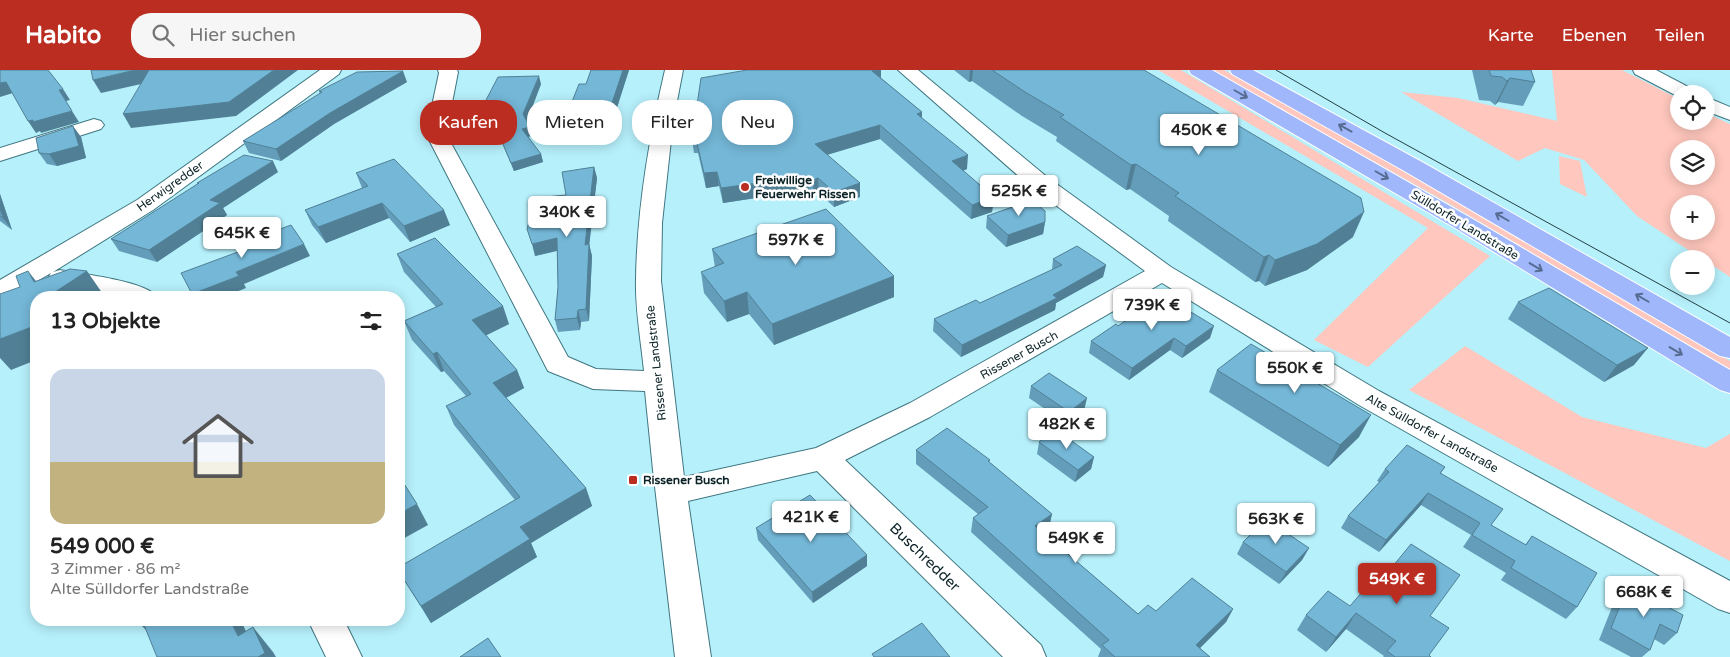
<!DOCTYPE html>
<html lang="de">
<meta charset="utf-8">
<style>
body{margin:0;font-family:"Varela Round",sans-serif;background:#f6f6f6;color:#222;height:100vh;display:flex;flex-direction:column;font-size:19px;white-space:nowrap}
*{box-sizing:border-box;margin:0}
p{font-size:16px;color:#767676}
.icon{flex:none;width:28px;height:28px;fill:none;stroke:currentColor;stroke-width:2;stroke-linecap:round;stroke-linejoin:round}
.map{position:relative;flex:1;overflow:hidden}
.side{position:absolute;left:30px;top:221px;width:375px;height:335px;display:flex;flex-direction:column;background:#fff;border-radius:20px;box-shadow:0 2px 12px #0003}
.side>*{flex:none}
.hud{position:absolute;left:420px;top:30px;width:475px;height:45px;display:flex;gap:10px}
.tools{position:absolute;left:1670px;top:15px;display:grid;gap:10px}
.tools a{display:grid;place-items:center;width:45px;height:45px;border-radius:50%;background:#fff;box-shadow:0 2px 12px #0003;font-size:25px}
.price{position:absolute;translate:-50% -42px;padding:0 11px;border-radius:5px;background:#fff;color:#222;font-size:16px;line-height:32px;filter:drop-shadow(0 1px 2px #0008)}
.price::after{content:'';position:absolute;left:50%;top:30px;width:15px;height:11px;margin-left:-8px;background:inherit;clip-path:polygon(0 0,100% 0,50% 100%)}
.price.on{background:#bb2d20;color:#fff}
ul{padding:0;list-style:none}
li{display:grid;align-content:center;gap:10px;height:265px;padding:0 20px}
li+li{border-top:1px solid #e0e0e0}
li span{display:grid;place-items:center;height:155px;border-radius:15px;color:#555}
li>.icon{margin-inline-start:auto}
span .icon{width:90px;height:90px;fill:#fffc;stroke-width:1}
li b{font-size:21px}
h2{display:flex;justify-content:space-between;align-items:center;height:60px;padding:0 20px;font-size:21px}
.pill{padding:0 18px;border-radius:20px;background:#fff;box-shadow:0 2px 12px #0003;font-size:18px;line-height:45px}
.pill.on{background:#bb2d20;color:#fff}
header{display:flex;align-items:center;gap:30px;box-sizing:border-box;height:70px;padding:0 25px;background:#bb2d20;color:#fff}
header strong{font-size:24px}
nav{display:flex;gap:28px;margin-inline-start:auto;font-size:18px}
.search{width:350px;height:45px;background:#f6f6f6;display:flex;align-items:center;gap:12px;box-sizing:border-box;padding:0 18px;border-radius:20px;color:#767676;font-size:19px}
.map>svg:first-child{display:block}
.green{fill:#ffc7bd;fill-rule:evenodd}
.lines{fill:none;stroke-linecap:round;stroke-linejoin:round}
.minor-casing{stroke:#3e7680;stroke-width:2}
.highway-casing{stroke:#fff;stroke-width:2}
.minor{fill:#fff;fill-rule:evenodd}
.highway{fill:#a0b7fc;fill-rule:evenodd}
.tram{stroke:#244045;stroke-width:1}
.wall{fill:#649db9}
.shaded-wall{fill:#518096}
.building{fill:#74b7d7;stroke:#518096}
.oneway{stroke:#566c91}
.poi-dot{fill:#bb2d20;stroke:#fff;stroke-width:2}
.labels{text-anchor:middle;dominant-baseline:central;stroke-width:5;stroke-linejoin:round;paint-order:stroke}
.poi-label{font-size:12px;font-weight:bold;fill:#0b2226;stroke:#fff;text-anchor:start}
.street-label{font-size:12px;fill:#0b2226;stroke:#fff}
.near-street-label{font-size:15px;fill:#0b2226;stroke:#fff}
</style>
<header>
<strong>Habito</strong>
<div class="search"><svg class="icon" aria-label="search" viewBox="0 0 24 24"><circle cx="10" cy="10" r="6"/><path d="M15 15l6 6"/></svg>Hier suchen</div>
<nav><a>Karte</a><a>Ebenen</a><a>Teilen</a></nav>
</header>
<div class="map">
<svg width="1730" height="587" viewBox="0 0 1730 587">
<rect width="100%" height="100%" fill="#b6f0fb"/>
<g class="green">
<path d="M1158 0H1181L1490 186 1368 297 1314 270 1428 158Z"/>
<path d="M1211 0H1224L1357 74 1730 291V300L1446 132Z"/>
<path d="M1552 0H1622L1679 29V51H1706V43L1730 54V207L1706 191V189H1702L1637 146 1584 90 1545 78 1518 91 1401 22 1458 28 1557 51ZM1679 79H1706V106H1679ZM1679 134H1706V161H1679Z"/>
<path d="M1559 86 1580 91 1587 127 1560 114Z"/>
<path d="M1465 276 1582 347 1706 378 1730 364V491L1409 320Z"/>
</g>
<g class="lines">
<defs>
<g id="minor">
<path d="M320 0H341L339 4 153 140 53 202 60 200C81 204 148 211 158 228H119L60 216 51 214 48 208 51 203 9 227 0 229V210L137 130Z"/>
<path d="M438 0H457L458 2 446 64 568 287 596 299 644 301C641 271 635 239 636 209 637 139 649 68 665 0H683L673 52 662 153 661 211 684 407 816 378 910 333 1145 201 1031 117 898 0H918L1047 107 1171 197 1379 321 1730 511V543L1718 539 1359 335 1162 213 930 347 845 390 1041 575 1046 587H1003L817 401 688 431 711 587H675L653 400 645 321 593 319 548 301 426 64 439 3Z"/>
<path d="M1633 0H1656L1694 20 1697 24H1679V27L1635 4Z"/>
<path d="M1706 27 1730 37V50L1706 41Z"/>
<path d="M94 49 101 51 104 55 101 59 0 91V78Z"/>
<path d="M308 550H344L362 587H326Z"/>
</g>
<g id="highway">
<path d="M1189 0H1212L1471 148 1730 300V323L1720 320 1455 158 1191 4Z"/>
<path d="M1230 0H1253L1422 92 1730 267V288L1720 286 1406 102 1232 4Z"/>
</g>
</defs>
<use href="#minor" class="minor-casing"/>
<use href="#highway" class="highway-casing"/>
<use href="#minor" class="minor"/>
<use href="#highway" class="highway"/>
<path class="tram" d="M1276 0 1385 63 1730 253"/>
</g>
<g class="wall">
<path d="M629 0 612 53 570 54 568 42 586 14Z"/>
<path d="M881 0V8L922 42V48L967 99 963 101 994 127 992 142 971 149 880 69 827 85 860 127 834 137 819 123 814 124 809 120 723 133 719 116 706 118 698 83H694L692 69Z"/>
<path d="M954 0H1144L1353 167 1307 200 1265 216 1259 211 1255 212 1168 151 1169 146 1130 119 1126 120 1056 71 1057 67 1022 46 972 11 969 12Z"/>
<path d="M1472 0H1531L1535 12 1523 36 1498 32 1495 35 1490 31 1479 30Z"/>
<path d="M407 12 334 54 281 91 249 83 243 71 320 24 319 21Z"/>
<path d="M541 14 527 51 530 57 532 66 528 67 541 84 543 92 514 101 488 40 485 32Z"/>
<path d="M81 67 86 88 57 96 47 94 39 83Z"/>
<path d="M594 97 597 108 589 174 592 186 589 251 581 252 580 260 558 262 555 250 558 217 557 181 535 186 566 125Z"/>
<path d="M278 102 223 138 227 145 157 192 119 181 111 169 198 114 197 113Z"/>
<path d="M356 103 450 155 410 172 389 148 326 173 312 155 305 140 362 118Z"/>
<path d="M0 124 12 160 0 151Z"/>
<path d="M987 146 1045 152 1043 164 1006 177 986 158Z"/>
<path d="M712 179 894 206V227L774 275 749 244 727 252 704 223 701 202 715 197Z"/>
<path d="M397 184 509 254 486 265 517 300 524 318 506 328 586 418 592 436 531 473 537 487 431 553 399 502 515 430 454 355 446 336 466 326 444 301 441 302 412 270 404 251 436 237 404 202Z"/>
<path d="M1053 189 1106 195 1103 207 1056 233 1055 240 961 287 933 261 934 249 980 233 1052 200Z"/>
<path d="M1518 232 1634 295 1604 312 1508 249Z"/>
<path d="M1118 256 1210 268 1182 288 1170 280 1129 310 1089 283 1091 271Z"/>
<path d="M1217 300 1359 367 1328 397 1209 322Z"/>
<path d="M1031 316 1084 341 1067 354 1029 328Z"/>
<path d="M1039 372 1094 387 1091 399 1075 412 1037 384Z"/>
<path d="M916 380 990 390 989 392 1052 444 1049 457 1042 462 1138 544 1156 541 1233 539 1226 552 1200 578 1210 587H1098L1101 579 971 462 973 448 978 444 916 394Z"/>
<path d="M1445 397 1441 403 1491 455 1525 475 1532 466 1577 537 1566 549 1501 510 1506 503 1463 477 1471 465 1421 435 1379 482 1341 458 1348 446 1379 412 1377 411 1385 399Z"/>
<path d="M756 458 867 485V496L813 533 758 470Z"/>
<path d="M1243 472 1309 478 1302 490 1279 514 1237 484Z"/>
<path d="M1628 516 1677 563 1664 575 1654 569 1650 580 1642 587H1631L1599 570 1616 527Z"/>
<path d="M1350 536 1430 546 1429 585 1431 587H1383L1384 586 1346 559 1326 582 1297 560 1306 545Z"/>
</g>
<g class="shaded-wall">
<path d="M135 0H153L159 10 101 23 93 10Z"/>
<path d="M274 0H298L236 46 131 58 123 44Z"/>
<path d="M623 0H629L612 53 609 42Z"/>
<path d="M874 0H881V11L872 1Z"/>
<path d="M970 0H973L972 11 969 12Z"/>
<path d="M403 1 407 12 334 54 281 91 276 79 330 43Z"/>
<path d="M539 6 541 14 526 53 523 44Z"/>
<path d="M1510 8 1498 32 1495 35 1507 11Z"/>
<path d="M6 12 13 23 0 27V13Z"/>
<path d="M63 19 70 30 66 31 59 20Z"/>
<path d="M72 41 79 52 41 63 40 61 36 63 28 51Z"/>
<path d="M922 42 921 56 917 44Z"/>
<path d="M880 55V69L816 88 815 74Z"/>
<path d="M73 56 81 67 86 88 57 96 49 84Z"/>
<path d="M530 57 532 66 524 67 522 59Z"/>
<path d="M541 84 543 92 514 101 511 93Z"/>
<path d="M968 85 967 99 951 105 952 91Z"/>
<path d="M273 91 278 102 223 138 227 145 157 192 149 180 210 130Z"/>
<path d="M1136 94 1130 119 1126 120 1131 95Z"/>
<path d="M594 97 597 108 588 186 585 175Z"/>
<path d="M717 102 719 116 706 118 704 103Z"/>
<path d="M808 106 809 120 723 133 721 118Z"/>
<path d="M818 108 819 123 814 124 813 110Z"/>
<path d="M860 113V127L834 137V122Z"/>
<path d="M0 124 12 160 3 148 0 138Z"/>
<path d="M994 127 992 142 971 149 972 135Z"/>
<path d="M382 133 389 148 326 173 318 157Z"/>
<path d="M444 140 450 155 410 172 404 156Z"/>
<path d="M1364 142 1353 167 1307 200 1265 216 1275 190Z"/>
<path d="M1045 152 1043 164 1006 177 1008 165Z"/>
<path d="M557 168 560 180 535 186 532 174Z"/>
<path d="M304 174 310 186 244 214 246 218 221 228H195L192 224 236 202Z"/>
<path d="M589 174 592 186 589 251 586 239Z"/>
<path d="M1269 185 1259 211 1255 212 1264 187Z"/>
<path d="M1106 195 1103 207 1056 233 1055 240 961 287 962 275Z"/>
<path d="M28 201 48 226 87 201 105 227 46 228 34 212Z"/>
<path d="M894 206V227L774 275 772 254Z"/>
<path d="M747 222 749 244 727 252 724 231Z"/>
<path d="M503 236 509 254 479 269 472 250Z"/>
<path d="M578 240 581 252 580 260 577 248Z"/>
<path d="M34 256 36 259V290L11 300 0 288V269Z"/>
<path d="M1214 256 1210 268 1182 288 1186 276Z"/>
<path d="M1174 268 1170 280 1129 310 1132 298Z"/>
<path d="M1648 278 1634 295 1604 312 1617 295Z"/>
<path d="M437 282 444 301 441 302 433 284Z"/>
<path d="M517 300 524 318 500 331 493 313Z"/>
<path d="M1087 328 1084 341 1067 354 1069 342Z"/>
<path d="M1371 345 1359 367 1328 397 1340 375Z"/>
<path d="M1094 387 1091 399 1075 412 1078 400Z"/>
<path d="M586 418 592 436 531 473 537 487 431 553 421 536 520 457Z"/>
<path d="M1428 423 1421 435 1379 482 1386 470Z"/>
<path d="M417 434 428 455 399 471V444Z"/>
<path d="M1052 444 1049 457 1032 470 1035 456Z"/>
<path d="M1309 478 1302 490 1279 514 1286 502Z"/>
<path d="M867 485V496L813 533 812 522Z"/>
<path d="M1233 539 1226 552 1191 587 1196 575Z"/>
<path d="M1356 543 1346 559 1326 582 1336 567Z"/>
<path d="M136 550H144L160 574Z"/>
<path d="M230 550H241L257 587 238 566Z"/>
<path d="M253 557 273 582 276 587H258Z"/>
</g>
<g class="building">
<path d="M0 0H48L63 19 59 20 72 41 33 52V50L28 51 6 12 0 13Z"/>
<path d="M91 0H135L93 10Z"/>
<path d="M149 0H274L229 32 123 44Z"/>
<path d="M591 0H623L609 42H568L579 14H586Z"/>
<path d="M747 0H874L872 1 922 42 917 44 968 85 952 91 994 127 972 135 880 55 815 74 860 113 834 122 818 108 813 110 808 106 721 118 717 102 704 103 696 69H692L701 8Z"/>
<path d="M992 0H1144L1361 128 1364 142 1317 174 1275 190 1269 185 1264 187 1175 126 1179 123 1136 94 1131 95 1060 47 1064 45 1025 22Z"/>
<path d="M1489 0H1531L1535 12 1510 8 1507 11 1502 7 1491 6Z"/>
<path d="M403 1 330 43 276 79 243 71 322 22 319 21 357 2Z"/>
<path d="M539 6 523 44 530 57 522 59 541 84 511 93 485 32 498 7Z"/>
<path d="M73 56 79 76 49 84 39 83 36 68Z"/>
<path d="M244 85 273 91 210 130 220 133 149 180 111 169 199 113H197Z"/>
<path d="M394 89 444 140 404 156 382 133 318 157 305 140 368 116 356 103Z"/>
<path d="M594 97 585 175 589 174 586 239 578 240 577 248 555 250 558 217 557 168 532 174 527 159 535 128 566 125 562 102Z"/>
<path d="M1032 130 1045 141V152L1008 165 987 146Z"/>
<path d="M0 138 3 148 0 146Z"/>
<path d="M826 139 894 206 772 254 747 222 724 231 701 202 724 193 712 179Z"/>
<path d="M291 155 304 174 236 202 239 206 192 224 181 203 246 179 242 173Z"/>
<path d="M435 168 503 236 472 250 517 300 493 313 586 418 520 457 530 469 421 536 399 502V497L520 427 446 336 471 324 437 282 433 284 404 251 443 234 397 184Z"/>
<path d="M1077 176 1106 195 1053 225 1057 228 962 275 934 249 976 230 980 233 1062 195 1053 189Z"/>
<path d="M70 199 87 201 46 228H36V262L34 256 0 269V224L20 217 16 206 28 201 34 212Z"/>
<path d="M1549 218 1648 278 1617 295 1518 232Z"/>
<path d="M1163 225 1214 256 1186 276 1174 268 1132 298 1091 271 1116 254 1118 256Z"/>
<path d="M1251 274 1371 345 1340 375 1217 300Z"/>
<path d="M1049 303 1087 328 1069 342 1031 316Z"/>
<path d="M947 358 990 390 988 391 1052 444 1035 456 1138 544 1148 535 1156 541 1192 508 1233 539 1196 575 1210 587H1115L1102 575 1109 570 973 448 988 437 916 380Z"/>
<path d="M1055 359 1094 387 1078 400 1039 372Z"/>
<path d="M1407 375 1445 397 1440 403 1503 439 1491 455 1526 475 1532 466 1597 503 1577 537 1511 498 1515 491 1472 465 1480 453 1428 423 1386 470 1348 446 1389 402 1385 399Z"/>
<path d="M399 406 417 434 399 444Z"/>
<path d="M810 425 867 485 812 522 756 458Z"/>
<path d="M1266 449 1309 478 1286 502 1243 472Z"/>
<path d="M1411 474 1460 505 1430 546 1449 558 1429 585 1431 587H1395L1387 581 1396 571 1356 543 1336 567 1306 545 1328 521 1350 536 1374 508 1380 512Z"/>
<path d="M1628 516 1683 545 1677 563 1660 554 1650 580 1611 558Z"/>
<path d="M142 550H230L238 566 253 557 265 583 258 587H157Z"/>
<path d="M922 553 950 587H874L872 584Z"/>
<path d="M488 568 501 587H460Z"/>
</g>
<defs><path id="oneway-shaft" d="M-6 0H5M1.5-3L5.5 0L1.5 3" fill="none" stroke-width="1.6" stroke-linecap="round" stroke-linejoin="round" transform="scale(1.25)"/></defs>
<g class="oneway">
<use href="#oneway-shaft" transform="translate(1241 24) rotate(30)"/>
<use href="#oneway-shaft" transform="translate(1345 58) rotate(-151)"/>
<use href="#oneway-shaft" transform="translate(1382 105) rotate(30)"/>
<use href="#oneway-shaft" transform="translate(1502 147) rotate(-150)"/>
<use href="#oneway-shaft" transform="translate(1536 197) rotate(31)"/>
<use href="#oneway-shaft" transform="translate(1642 228) rotate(-150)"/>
<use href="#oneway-shaft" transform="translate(1676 281) rotate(31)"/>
</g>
<g class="poi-dot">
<circle cx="745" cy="117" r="5"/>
<rect x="628" y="405" width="10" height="10" rx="2.5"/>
</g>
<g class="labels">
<g class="poi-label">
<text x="755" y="110">Freiwillige<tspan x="755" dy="14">Feuerwehr Rissen</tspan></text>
<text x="643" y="410">Rissener Busch</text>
</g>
<g class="street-label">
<text transform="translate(170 116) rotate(-35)">Herwigredder</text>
<text transform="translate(1465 155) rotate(31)">Sülldorfer Landstraße</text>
<text transform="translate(1019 285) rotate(-29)">Rissener Busch</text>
<text transform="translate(656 293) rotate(-96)">Rissener Landstraße</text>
<text transform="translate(1432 363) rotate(29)">Alte Sülldorfer Landstraße</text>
</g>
<g class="near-street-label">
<text transform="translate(925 487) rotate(44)">Buschredder</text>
</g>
</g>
</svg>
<div class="tools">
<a><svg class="icon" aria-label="locate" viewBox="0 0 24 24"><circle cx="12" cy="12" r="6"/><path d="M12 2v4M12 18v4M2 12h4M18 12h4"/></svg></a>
<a><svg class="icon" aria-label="layers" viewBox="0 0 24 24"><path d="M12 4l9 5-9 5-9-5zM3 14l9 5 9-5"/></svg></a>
<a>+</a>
<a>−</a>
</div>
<b class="price" style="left:1199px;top:86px">450K €</b>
<b class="price" style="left:1019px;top:147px">525K €</b>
<b class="price" style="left:567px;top:168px">340K €</b>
<b class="price" style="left:242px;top:189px">645K €</b>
<b class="price" style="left:796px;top:196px">597K €</b>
<b class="price" style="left:1152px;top:261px">739K €</b>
<b class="price" style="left:1295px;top:324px">550K €</b>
<b class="price" style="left:1067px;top:380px">482K €</b>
<b class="price" style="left:811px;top:473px">421K €</b>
<b class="price" style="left:1276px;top:475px">563K €</b>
<b class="price" style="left:1076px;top:494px">549K €</b>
<b class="price on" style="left:1397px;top:535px">549K €</b>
<b class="price" style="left:1644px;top:548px">668K €</b>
<div class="hud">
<a class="pill on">Kaufen</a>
<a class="pill">Mieten</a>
<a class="pill">Filter</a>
<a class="pill">Neu</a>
</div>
<section class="side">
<h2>13 Objekte<svg class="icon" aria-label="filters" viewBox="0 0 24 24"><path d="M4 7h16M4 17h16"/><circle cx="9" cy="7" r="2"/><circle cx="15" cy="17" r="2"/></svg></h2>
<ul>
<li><span style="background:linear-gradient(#c9d6e8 60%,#c2b280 0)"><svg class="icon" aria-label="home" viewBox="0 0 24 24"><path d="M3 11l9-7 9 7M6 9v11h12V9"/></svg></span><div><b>549 000 €</b><p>3 Zimmer · 86 m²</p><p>Alte Sülldorfer Landstraße</p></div></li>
</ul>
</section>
</div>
